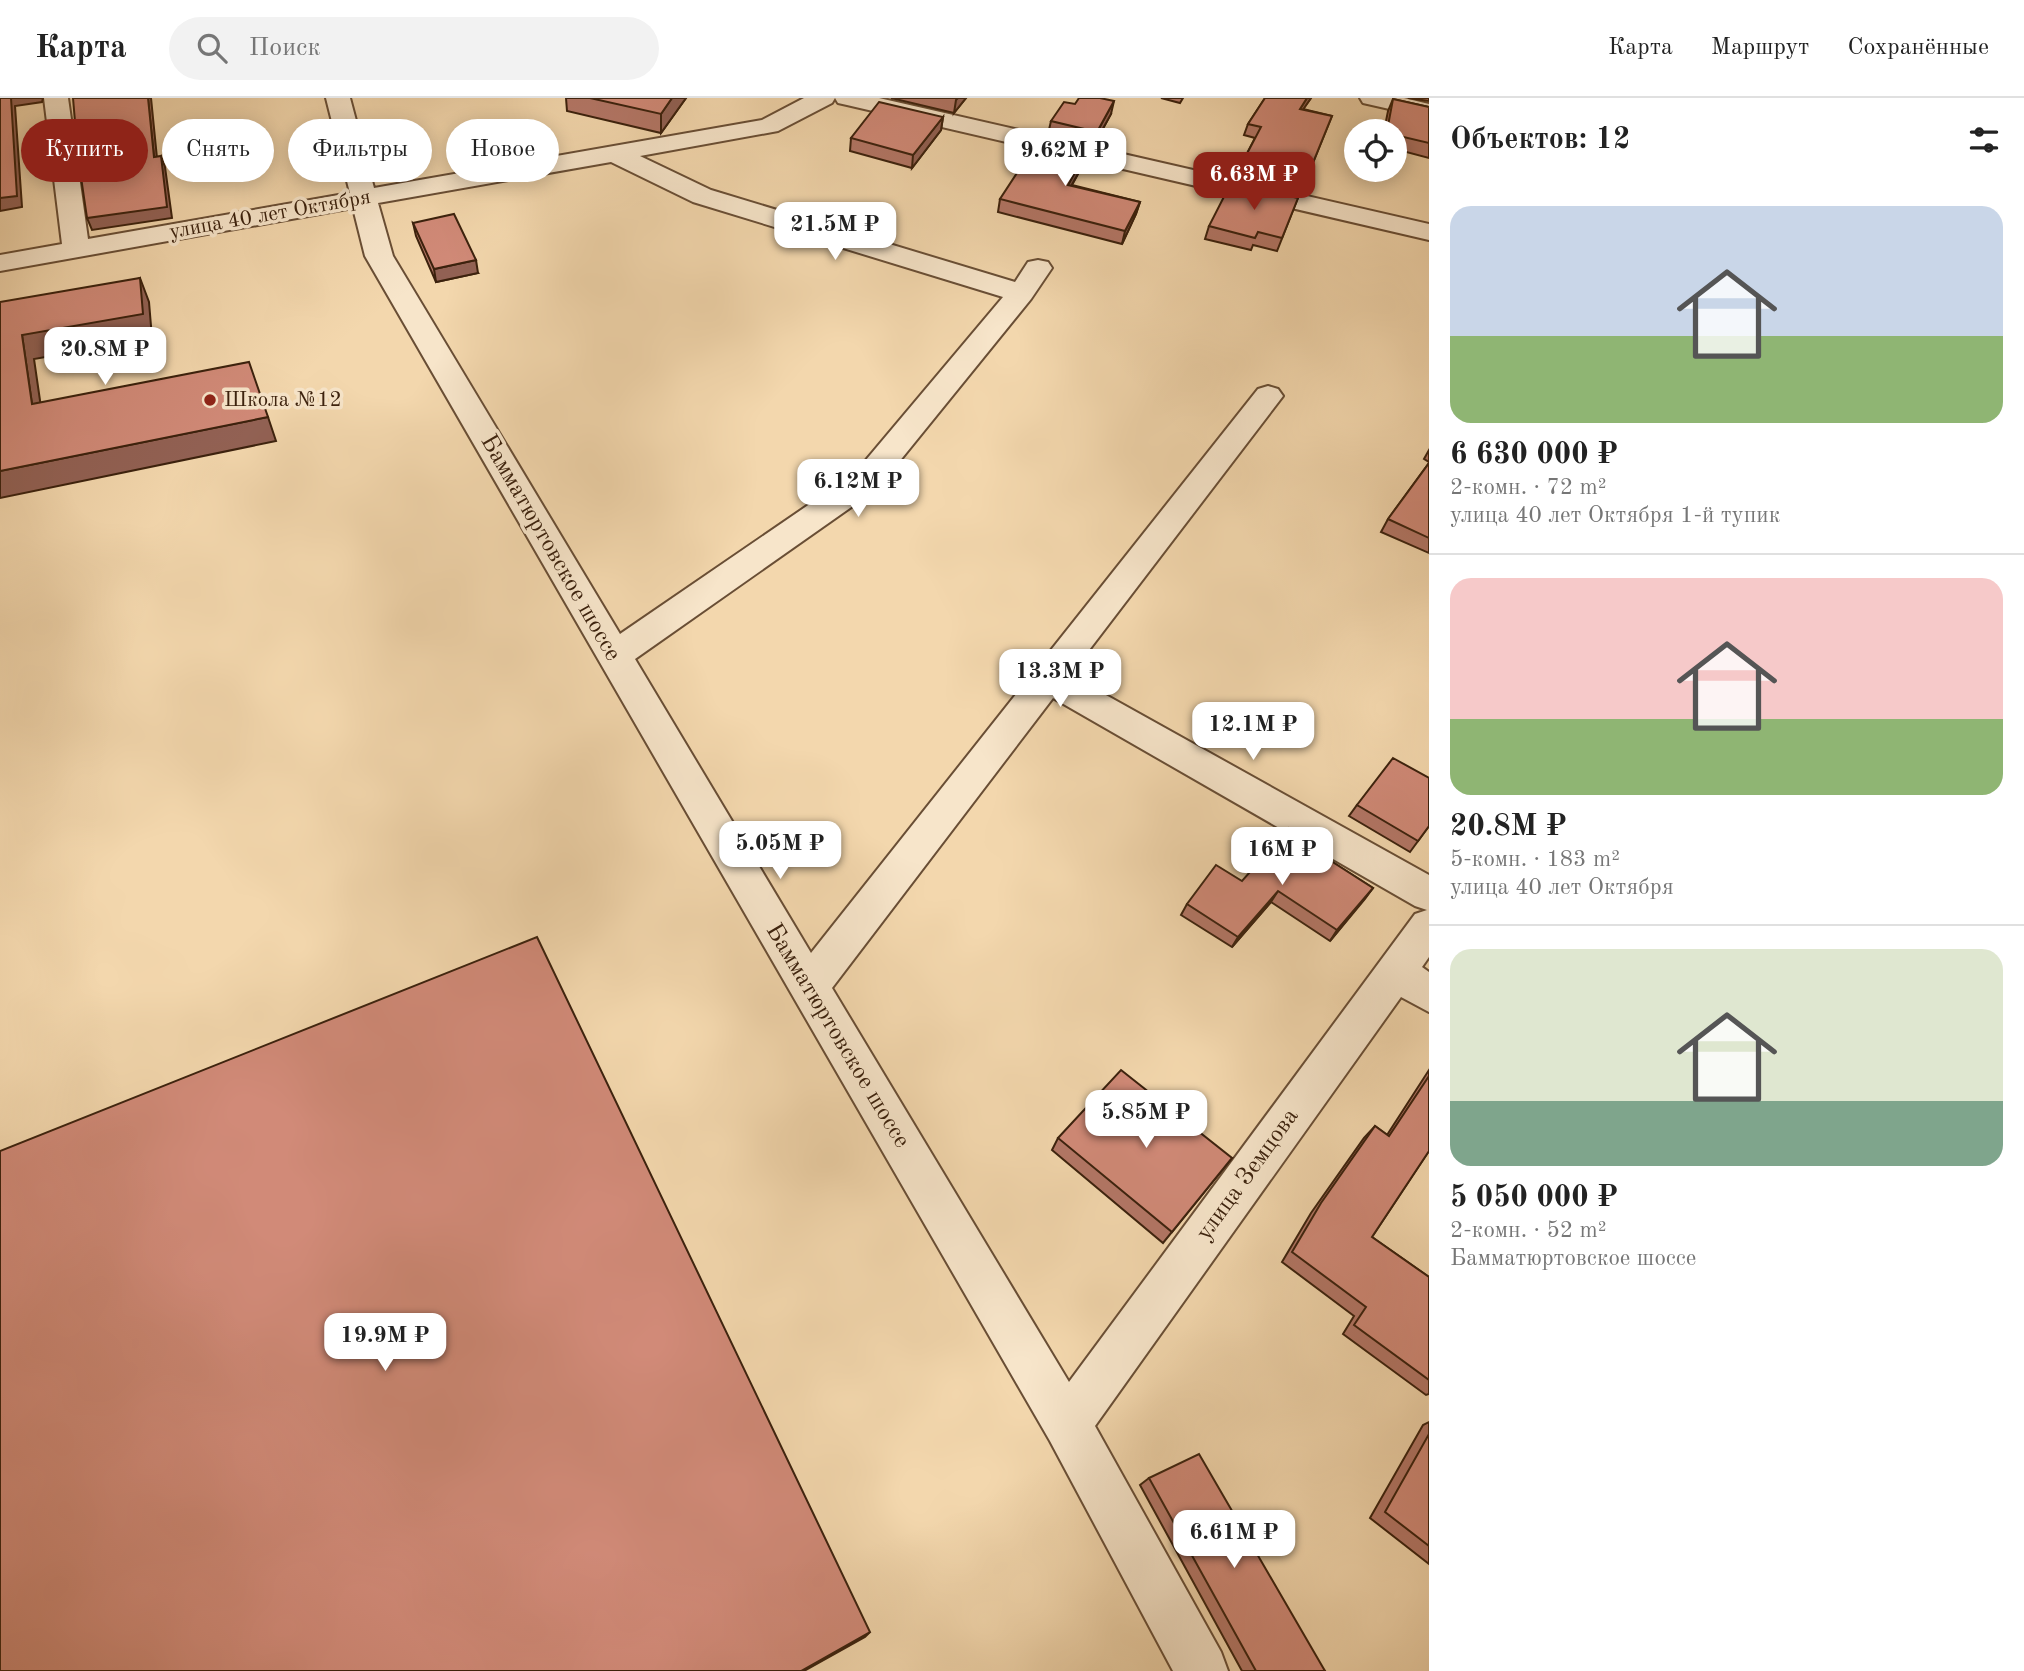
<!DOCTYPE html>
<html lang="ru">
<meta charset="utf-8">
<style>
body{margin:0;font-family:"Old Standard TT",serif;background:#f2f2f2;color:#222;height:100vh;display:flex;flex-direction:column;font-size:26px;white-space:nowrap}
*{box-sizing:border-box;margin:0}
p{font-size:23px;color:#767676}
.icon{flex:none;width:38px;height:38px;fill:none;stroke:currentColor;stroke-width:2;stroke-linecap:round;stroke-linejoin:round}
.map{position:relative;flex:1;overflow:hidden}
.details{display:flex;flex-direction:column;background:#fff;width:595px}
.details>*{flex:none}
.hud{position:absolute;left:21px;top:21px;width:665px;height:63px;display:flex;gap:14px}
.fabs{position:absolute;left:1344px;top:21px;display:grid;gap:14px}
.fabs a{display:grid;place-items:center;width:63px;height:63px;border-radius:50%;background:#fff;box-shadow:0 4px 18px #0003;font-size:35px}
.price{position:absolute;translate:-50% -60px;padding:0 16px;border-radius:14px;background:#fff;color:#222;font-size:23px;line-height:46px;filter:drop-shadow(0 2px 4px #0008)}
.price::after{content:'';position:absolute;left:50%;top:42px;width:21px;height:16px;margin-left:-10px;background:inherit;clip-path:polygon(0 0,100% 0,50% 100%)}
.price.selected{background:#8f2418;color:#fff}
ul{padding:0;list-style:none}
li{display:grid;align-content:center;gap:14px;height:371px;padding:0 21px}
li+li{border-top:2px solid #e0e0e0}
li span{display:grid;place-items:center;height:217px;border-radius:21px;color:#555}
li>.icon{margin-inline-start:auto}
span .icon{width:126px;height:126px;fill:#fffc;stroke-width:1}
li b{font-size:30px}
h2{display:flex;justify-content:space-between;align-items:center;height:84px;padding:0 21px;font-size:30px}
.chip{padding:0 24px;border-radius:32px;background:#fff;box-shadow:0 4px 18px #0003;font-size:24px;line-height:63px}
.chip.selected{background:#8f2418;color:#fff}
header{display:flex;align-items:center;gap:42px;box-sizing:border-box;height:98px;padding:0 35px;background:#fff;border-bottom:2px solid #e0e0e0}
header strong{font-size:33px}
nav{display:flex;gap:38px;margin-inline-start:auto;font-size:24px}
.search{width:490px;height:63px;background:#f2f2f2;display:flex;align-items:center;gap:18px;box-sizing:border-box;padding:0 24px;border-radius:38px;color:#767676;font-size:26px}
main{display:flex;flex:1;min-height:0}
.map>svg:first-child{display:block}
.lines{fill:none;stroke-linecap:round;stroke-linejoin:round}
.minor-casing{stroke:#694e35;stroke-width:4}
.minor{fill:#f7e5ca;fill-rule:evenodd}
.wall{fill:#b47767;stroke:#3b210d;stroke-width:2}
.shaded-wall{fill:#926154;stroke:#3b210d;stroke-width:2}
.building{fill:#d18a78;stroke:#3b210d;stroke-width:2}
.poi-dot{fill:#8f2418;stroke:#f7e5ca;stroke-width:2.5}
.labels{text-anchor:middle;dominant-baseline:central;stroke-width:7;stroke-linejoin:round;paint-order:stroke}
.far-street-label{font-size:21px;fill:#3b210d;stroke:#f7e5ca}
.far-poi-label{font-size:21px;fill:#3b210d;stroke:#f7e5ca;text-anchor:start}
.street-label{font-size:24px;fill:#3b210d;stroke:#f7e5ca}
</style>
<header>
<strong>Карта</strong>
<div class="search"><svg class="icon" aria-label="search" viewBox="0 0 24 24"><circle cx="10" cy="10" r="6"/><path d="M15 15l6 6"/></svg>Поиск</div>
<nav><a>Карта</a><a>Маршрут</a><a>Сохранённые</a></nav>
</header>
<main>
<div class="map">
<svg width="1429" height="1573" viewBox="0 0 1429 1573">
<rect width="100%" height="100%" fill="#f3d7ad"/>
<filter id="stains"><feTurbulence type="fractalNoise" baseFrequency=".00286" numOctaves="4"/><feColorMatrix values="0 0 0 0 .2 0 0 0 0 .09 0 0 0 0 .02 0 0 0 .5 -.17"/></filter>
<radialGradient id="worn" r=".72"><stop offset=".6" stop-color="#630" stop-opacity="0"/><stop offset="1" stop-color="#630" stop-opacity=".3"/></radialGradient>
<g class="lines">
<defs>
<g id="minor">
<path d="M44 0H68L88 141 350 95 326 0H350L374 90 762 22 804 0H879L1429 126V142L847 7 838 5 835 0 832 5 778 33 640 58 711 92 1015 184 1028 164 1038 162 1048 164 1052 170 1031 201 877 391 635 561 811 855 1258 291 1268 288 1278 291 1283 298 1070 577 1429 777V859L1422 869 1429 874V914L1401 899 1095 1328 1221 1554 1228 1573H1173L1050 1343 365 158 353 110 0 173V157L62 146ZM611 64 693 104 1003 199 855 375 620 536 393 158 378 105ZM1053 600 1415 808 1427 812 1415 816 1069 1284 832 890Z"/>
<path d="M1360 0H1404L1429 6V20L1363 5Z"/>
</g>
</defs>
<use href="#minor" class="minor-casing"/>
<use href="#minor" class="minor"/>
</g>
<g class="wall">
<path d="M566 0H686L661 35 567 13Z"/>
<path d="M891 0H966L954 15Z"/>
<path d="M1161 0H1183L1180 5Z"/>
<path d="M1265 0H1311L1303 11 1332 18 1301 94 1237 79 1241 67 1255 40 1244 37 1248 26Z"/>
<path d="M1408 0H1429V3Z"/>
<path d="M1393 1 1429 9V60L1395 51V33H1384L1388 13Z"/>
<path d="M1075 6 1111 16 1094 47 1048 36 1051 23Z"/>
<path d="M943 19 941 32 912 70 850 53 851 40Z"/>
<path d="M1084 65 1072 87 1140 104 1136 116 1122 146 998 114 1000 101Z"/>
<path d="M1298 100 1277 153 1253 147 1251 152 1205 141 1209 128Z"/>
<path d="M413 125 478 175 436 184 416 138Z"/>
<path d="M1429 352V364L1424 361Z"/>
<path d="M1429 365V455L1381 434 1388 421Z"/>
<path d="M1357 707 1429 728 1410 754 1349 718Z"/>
<path d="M1315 753 1373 790 1330 843 1271 804 1232 849 1181 817 1187 806Z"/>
<path d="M1429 972V1053L1372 1139 1429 1179V1296L1426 1297 1343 1236 1354 1218 1282 1164 1311 1115 1364 1040 1375 1028 1387 1037Z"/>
<path d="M1058 1040 1232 1060 1163 1145 1052 1052Z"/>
<path d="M1429 1324V1466L1370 1420 1423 1327Z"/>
<path d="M1149 1380 1325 1573H1242L1140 1387Z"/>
</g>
<g class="shaded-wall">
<path d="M11 0H43L42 4 15 8 22 109 0 113V100Z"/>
<path d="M148 0H151L158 70 154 59Z"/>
<path d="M672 0H686L661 35V16Z"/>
<path d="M958 0H966L954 15 956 2Z"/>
<path d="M1307 0H1311L1296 22 1300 11Z"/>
<path d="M1114 3 1111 16 1094 47 1097 34Z"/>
<path d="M943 19 941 32 912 70 913 57Z"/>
<path d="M1087 52 1084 65 1065 99 1068 87Z"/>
<path d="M161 58 165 69 172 120 92 132 87 120Z"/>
<path d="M1140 104 1136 116 1122 146 1125 133Z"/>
<path d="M476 162 478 175 436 184 434 171Z"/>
<path d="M140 180 149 204 152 240 34 261 44 330 32 306 22 237Z"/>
<path d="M268 319 276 343 0 400V373Z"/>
<path d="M1373 790 1365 801 1330 843 1337 832Z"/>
<path d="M1278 793 1271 804 1232 849 1238 839Z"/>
<path d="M870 1534 865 1539 804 1573H801Z"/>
</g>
<g class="building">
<path d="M0 0H11L17 98 0 100Z"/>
<path d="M73 0H148L154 59 161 58 167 109 87 120 78 59Z"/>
<path d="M590 0H672L661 16Z"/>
<path d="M1079 0H1100L1114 3 1097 34 1051 23 1064 4 1075 6Z"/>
<path d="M1265 0H1307L1300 11 1332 18 1306 82 1241 67 1261 29 1248 26Z"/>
<path d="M1393 1 1429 9V45L1395 37V33H1387Z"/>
<path d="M879 4 943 19 913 57 851 40Z"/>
<path d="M1039 41 1087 52 1068 87 1140 104 1125 133 1000 101Z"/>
<path d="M1231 85 1298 100 1282 140 1258 134 1255 140 1209 128Z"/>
<path d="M454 116 476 162 434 171 413 125Z"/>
<path d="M140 180 143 216 22 237 32 306 249 264 268 319 0 373V204Z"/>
<path d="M1429 365V440L1388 421Z"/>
<path d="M1393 660 1429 680V728L1418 743 1357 707Z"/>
<path d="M1289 730 1318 747 1314 752 1373 790 1337 832 1278 793 1238 839 1187 806 1216 767 1242 783Z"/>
<path d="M537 839 870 1534 801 1573H0V1053Z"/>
<path d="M1121 972 1232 1060 1172 1134 1058 1040Z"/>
<path d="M1429 978V1053L1372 1139 1429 1179V1282L1354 1227 1366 1209 1292 1154 1321 1105 1375 1028 1389 1038Z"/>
<path d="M1429 1336V1448L1385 1414Z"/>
<path d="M1199 1356 1325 1573H1256L1149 1380Z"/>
</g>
<circle class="poi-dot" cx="210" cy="302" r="7"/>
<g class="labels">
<g class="far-street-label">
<text transform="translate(270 117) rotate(-10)">улица 40 лет Октября</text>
</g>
<g class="far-poi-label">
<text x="224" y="302">Школа №12</text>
</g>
<g class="street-label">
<text transform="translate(550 450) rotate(60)">Бамматюртовское шоссе</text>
<text transform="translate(837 938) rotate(59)">Бамматюртовское шоссе</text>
<text transform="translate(1248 1077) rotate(-54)">улица Земцова</text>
</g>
</g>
<rect width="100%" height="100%" filter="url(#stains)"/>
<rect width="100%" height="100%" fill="url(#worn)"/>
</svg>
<div class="fabs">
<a><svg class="icon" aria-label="locate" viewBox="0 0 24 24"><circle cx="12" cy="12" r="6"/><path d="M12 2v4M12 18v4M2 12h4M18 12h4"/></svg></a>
</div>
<b class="price" style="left:1065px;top:90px">9.62M ₽</b>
<b class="price selected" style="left:1254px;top:114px">6.63M ₽</b>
<b class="price" style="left:835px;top:164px">21.5M ₽</b>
<b class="price" style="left:105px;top:289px">20.8M ₽</b>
<b class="price" style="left:858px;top:421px">6.12M ₽</b>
<b class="price" style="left:1060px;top:611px">13.3M ₽</b>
<b class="price" style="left:1253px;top:664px">12.1M ₽</b>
<b class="price" style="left:780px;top:783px">5.05M ₽</b>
<b class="price" style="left:1282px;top:789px">16M ₽</b>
<b class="price" style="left:1146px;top:1052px">5.85M ₽</b>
<b class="price" style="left:385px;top:1275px">19.9M ₽</b>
<b class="price" style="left:1234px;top:1472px">6.61M ₽</b>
<div class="hud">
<a class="chip selected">Купить</a>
<a class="chip">Снять</a>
<a class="chip">Фильтры</a>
<a class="chip">Новое</a>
</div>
</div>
<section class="details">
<h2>Объектов: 12<svg class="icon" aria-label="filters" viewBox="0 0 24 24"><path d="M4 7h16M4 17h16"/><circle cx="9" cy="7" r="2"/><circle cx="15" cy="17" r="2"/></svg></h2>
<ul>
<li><span style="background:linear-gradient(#c9d6e8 60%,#8fb573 0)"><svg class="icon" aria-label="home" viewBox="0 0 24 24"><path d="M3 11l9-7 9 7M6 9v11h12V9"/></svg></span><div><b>6 630 000 ₽</b><p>2-комн. · 72 m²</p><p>улица 40 лет Октября 1-й тупик</p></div></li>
<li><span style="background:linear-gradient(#f6c9c9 65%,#8fb573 0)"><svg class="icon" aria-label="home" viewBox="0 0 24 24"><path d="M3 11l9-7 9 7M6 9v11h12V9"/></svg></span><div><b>20.8M ₽</b><p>5-комн. · 183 m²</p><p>улица 40 лет Октября</p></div></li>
<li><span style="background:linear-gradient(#dfe7d0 70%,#7fa58c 0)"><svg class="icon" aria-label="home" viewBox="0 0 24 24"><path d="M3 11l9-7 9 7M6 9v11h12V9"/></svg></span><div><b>5 050 000 ₽</b><p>2-комн. · 52 m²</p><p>Бамматюртовское шоссе</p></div></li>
</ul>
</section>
</main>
